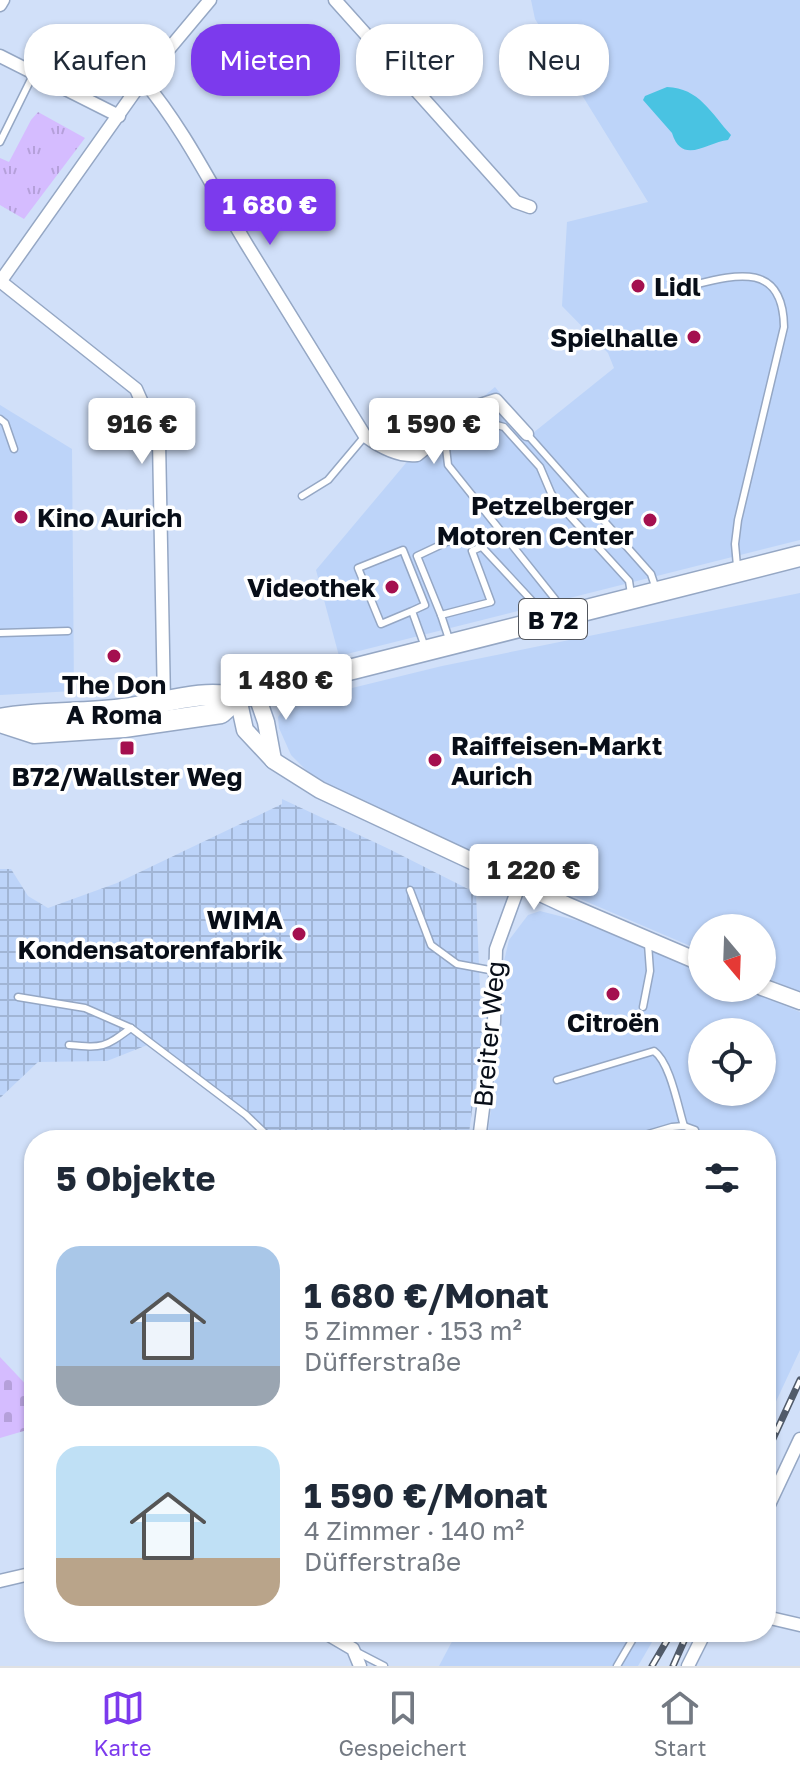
<!DOCTYPE html>
<html lang="de">
<meta charset="utf-8">
<style>
body{margin:0;font-family:"Golos Text",sans-serif;background:#f6f6f7;color:#1f2937;height:100vh;display:flex;flex-direction:column;font-size:30px;white-space:nowrap}
*{box-sizing:border-box;margin:0}
p{font-size:26px;color:#747a83}
.icon{flex:none;width:44px;height:44px;fill:none;stroke:currentColor;stroke-width:2;stroke-linecap:round;stroke-linejoin:round}
.map{position:relative;flex:1;overflow:hidden}
.panel{position:absolute;left:24px;top:1130px;width:752px;height:512px;display:flex;flex-direction:column;background:#fff;border-radius:32px;box-shadow:0 2px 6px #0004}
.panel>*{flex:none}
.hud{position:absolute;left:24px;top:24px;width:752px;height:72px;display:flex;gap:16px}
.needle{width:52px;rotate:161deg}
.controls{position:absolute;left:688px;top:914px;display:grid;gap:16px}
.controls a{display:grid;place-items:center;width:88px;height:88px;border-radius:50%;background:#fff;box-shadow:0 2px 6px #0004;font-size:40px}
.price{position:absolute;translate:-50% -68px;padding:0 18px;border-radius:8px;background:#fff;color:#222;font-size:26px;line-height:52px;filter:drop-shadow(0 2px 4px #0008)}
.price::after{content:'';position:absolute;left:50%;top:48px;width:24px;height:18px;margin-left:-12px;background:inherit;clip-path:polygon(0 0,100% 0,50% 100%)}
.price.active{background:#7c3aed;color:#fff}
ul{padding:0;list-style:none}
li{display:flex;align-items:center;gap:24px;height:200px;padding:0 32px}
li span{display:grid;place-items:center;flex:none;width:224px;height:160px;border-radius:24px;color:#555}
li>.icon{margin-inline-start:auto}
span .icon{width:96px;height:96px;fill:#fffc;stroke-width:1}
li b{font-size:34px}
h2{display:flex;justify-content:space-between;align-items:center;height:96px;padding:0 32px;font-size:34px}
.chip{padding:0 28px;border-radius:32px;background:#fff;box-shadow:0 2px 6px #0004;font-size:28px;line-height:72px}
.chip.active{background:#7c3aed;color:#fff}
.tab-bar{display:flex;justify-content:space-around;align-items:center;height:112px;border-top:2px solid #e0e1e3;background:#fff;font-size:22px;color:#747a83}
.tab-bar a{display:grid;justify-items:center;gap:4px}
.tab-bar .active{color:#7c3aed}
.map>svg:first-child{display:block}
.built{fill:#bdd4f9;fill-rule:evenodd}
.industrial{fill:url(#industrial-grid)}
.grass{fill:url(#grass-tufts)}
.cemetery{fill:url(#cemetery-stones)}
.water{fill:#49c3e2}
.lines{fill:none;stroke-linecap:round;stroke-linejoin:round}
.service-casing{stroke:#95a7c4;stroke-width:9}
.minor-casing{stroke:#95a7c4;stroke-width:15}
.tertiary-casing{stroke:#95a7c4;stroke-width:19}
.primary-casing{stroke:#95a7c4;stroke-width:23}
.service{stroke:#fff;stroke-width:6}
.minor{stroke:#fff;stroke-width:12}
.tertiary{stroke:#fff;stroke-width:16}
.primary{stroke:#fff;stroke-width:20}
.rail-casing{stroke:#515b6a;stroke-width:7}
.rail{stroke:#fff;stroke-width:4;stroke-dasharray:12;stroke-linecap:butt}
.poi-dot{fill:#a4104f;stroke:#fff;stroke-width:3}
.labels{text-anchor:middle;dominant-baseline:central;stroke-width:7;stroke-linejoin:round;paint-order:stroke}
.shield{fill:#fff;stroke:#52565d;stroke-width:2}
.shield-label{font-size:24px;font-weight:bold;fill:#080e18}
.poi-label{font-size:26px;font-weight:bold;fill:#080e18;stroke:#fff;text-anchor:end}
.street-label{font-size:26px;fill:#080e18;stroke:#fff}
</style>
<div class="map">
<svg width="800" height="1666" viewBox="0 0 800 1666">
<defs>
<pattern id="industrial-grid" width="8" height="8" patternUnits="userSpaceOnUse" patternTransform="scale(2)"><rect width="8" height="8" fill="#bdd4f9"/><path d="M0 4h8M4 0v8" fill="none" stroke="#a1b5d5"/></pattern>
<pattern id="grass-tufts" width="24" height="20" patternUnits="userSpaceOnUse" patternTransform="scale(2)"><rect width="24" height="20" fill="#d5bcff"/><path d="M3 7l-1-3M5 7V3M7 7l1-3M15 17l-1-3M17 17v-4M19 17l1-3" fill="none" stroke="#b5a0da"/></pattern>
<pattern id="cemetery-stones" width="16" height="16" patternUnits="userSpaceOnUse" patternTransform="scale(2)"><rect width="16" height="16" fill="#d5bcff"/><path d="M2 7V4a2 2 0 0 1 4 0v3zM10 15v-3a2 2 0 0 1 4 0v3z" fill="#b5a0da"/></pattern>
</defs>
<rect width="100%" height="100%" fill="#d1e0f9"/>
<g class="built">
<path d="M531 0H800V540L339 656 316 570 411 457 495 387 533 433 614 368 608 353 562 306 567 222 648 202 535 19Z"/>
<path d="M0 405 72 449 74 691 0 695Z"/>
<path d="M800 593V992L762 976V928H702V951L372 810 308 772 291 755 279 728 278 717 284 709 303 700 442 666Z"/>
<path d="M540 911 579 921 702 972V988H742L800 1012V1350L766 1423V1140H487L501 1032 504 961 509 940 528 915ZM702 1032H762V1092H702Z"/>
<path d="M457 1632H658L638 1666H439Z"/>
</g>
<path class="industrial" d="M282 799 389 849 476 893 482 1038 468 1140H272L246 1115 150 1044 107 1061 38 1062 0 1098V869H11L28 896 48 908 117 883 282 804Z"/>
<path class="grass" d="M38 112 85 138 24 219 0 205V158L9 162 31 120Z"/>
<path class="cemetery" d="M0 1357 34 1393V1428L0 1438Z"/>
<path class="water" d="M667 87C699 88 711 113 731 135L728 140C708 142 682 166 672 133L643 100 645 96Z"/>
<g class="lines">
<defs>
<g id="service">
<path d="M0 142 34 73"/>
<path d="M681 288C728 277 783 256 784 327L738 520 735 544 737 566"/>
<path d="M0 419 5 423 14 449"/>
<path d="M527 434 651 574 656 589"/>
<path d="M302 496 328 480 365 436"/>
<path d="M481 547 472 551 491 602 441 615 417 556 468 532 534 603 538 619"/>
<path d="M412 611 381 624 358 568 403 550 425 605 412 611 425 647"/>
<path d="M559 614 555 599 448 465 446 448 453 439 493 424 504 427 540 467 551 493 558 503 629 581 631 594"/>
<path d="M441 615 450 642"/>
<path d="M0 633 68 631"/>
<path d="M410 890 431 945 457 964 495 971"/>
<path d="M18 997 85 1008 131 1028 246 1115 272 1140"/>
<path d="M643 1007 650 971 648 944"/>
<path d="M69 1045C103 1048 104 1048 131 1028"/>
<path d="M557 1080 654 1051C670 1062 678 1107 684 1126"/>
<path d="M628 1140 672 1127 684 1126 695 1130 698 1140"/>
<path d="M355 1651 384 1666"/>
<path d="M617 1666 637 1632"/>
</g>
<g id="minor">
<path d="M335 0 516 202 530 207"/>
<path d="M0 5 3 0"/>
<path d="M0 56 119 116"/>
<path d="M143 80C185 130 213 189 247 245 286 309 326 372 365 436 380 447 398 457 417 455L477 406 496 400 527 434"/>
<path d="M0 281 136 389 159 441 164 703"/>
<path d="M0 282 143 80 210 0"/>
<path d="M479 1140 494 1022 496 949 520 883"/>
<path d="M766 1511 800 1439"/>
<path d="M0 1581 34 1573"/>
<path d="M766 1617 800 1625"/>
<path d="M324 1632 353 1649 360 1666"/>
<path d="M688 1666 705 1632"/>
</g>
<g id="tertiary">
<path d="M256 693 266 722 273 760"/>
<path d="M238 698 245 730 274 761 320 790 566 905 702 963"/>
<path d="M762 987 800 1001"/>
</g>
<g id="primary">
<path d="M0 719C41 711 82 715 123 709 160 705 201 688 238 698L800 556"/>
<path d="M0 722 34 733 124 727 221 713 238 698"/>
</g>
</defs>
<use href="#service" class="service-casing"/>
<use href="#minor" class="minor-casing"/>
<use href="#tertiary" class="tertiary-casing"/>
<use href="#primary" class="primary-casing"/>
<use href="#service" class="service"/>
<use href="#minor" class="minor"/>
<use href="#tertiary" class="tertiary"/>
<use href="#primary" class="primary"/>
<defs>
<g id="rail">
<path d="M766 1454 800 1380"/>
<path d="M652 1666 672 1632"/>
<path d="M673 1666 688 1632"/>
</g>
</defs>
<use href="#rail" class="rail-casing"/>
<use href="#rail" class="rail"/>
</g>
<g class="poi-dot">
<circle cx="638" cy="286" r="8"/>
<circle cx="694" cy="337" r="8"/>
<circle cx="21" cy="517" r="8"/>
<circle cx="650" cy="520" r="8"/>
<circle cx="392" cy="587" r="8"/>
<circle cx="114" cy="656" r="8"/>
<rect x="119" y="740" width="16" height="16" rx="4"/>
<circle cx="435" cy="760" r="8"/>
<circle cx="299" cy="934" r="8"/>
<circle cx="613" cy="994" r="8"/>
</g>
<g class="labels">
<rect class="shield" x="519" y="599" width="68" height="40" rx="6"/>
<g class="shield-label">
<text x="553" y="619">B 72</text>
</g>
<g class="poi-label">
<text x="654" y="286" text-anchor="start">Lidl</text>
<text x="678" y="337">Spielhalle</text>
<text x="634" y="505">Petzelberger<tspan x="634" dy="30">Motoren Center</tspan></text>
<text x="37" y="517" text-anchor="start">Kino Aurich</text>
<text x="376" y="587">Videothek</text>
<text x="114" y="684" text-anchor="middle">The Don<tspan x="114" dy="30">A Roma</tspan></text>
<text x="451" y="745" text-anchor="start">Raiffeisen-Markt<tspan x="451" dy="30">Aurich</tspan></text>
<text x="127" y="776" text-anchor="middle">B72/Wallster Weg</text>
<text x="283" y="919">WIMA<tspan x="283" dy="30">Kondensatorenfabrik</tspan></text>
<text x="613" y="1022" text-anchor="middle">Citroën</text>
</g>
<g class="street-label">
<text transform="translate(489 1034) rotate(-85)">Breiter Weg</text>
</g>
</g>
</svg>
<div class="controls">
<a><svg class="needle" viewBox="-14 -14 28 28"><path d="M0-13l5 13h-10z" fill="#e53935"/><path d="M0 13l5-13h-10z" fill="#747a83"/></svg></a>
<a><svg class="icon" aria-label="locate" viewBox="0 0 24 24"><circle cx="12" cy="12" r="6"/><path d="M12 2v4M12 18v4M2 12h4M18 12h4"/></svg></a>
</div>
<b class="price active" style="left:270px;top:247px">1 680 €</b>
<b class="price" style="left:142px;top:466px">916 €</b>
<b class="price" style="left:434px;top:466px">1 590 €</b>
<b class="price" style="left:286px;top:722px">1 480 €</b>
<b class="price" style="left:534px;top:912px">1 220 €</b>
<div class="hud">
<a class="chip">Kaufen</a>
<a class="chip active">Mieten</a>
<a class="chip">Filter</a>
<a class="chip">Neu</a>
</div>
<section class="panel">
<h2>5 Objekte<svg class="icon" aria-label="filters" viewBox="0 0 24 24"><path d="M4 7h16M4 17h16"/><circle cx="9" cy="7" r="2"/><circle cx="15" cy="17" r="2"/></svg></h2>
<ul>
<li><span style="background:linear-gradient(#a9c7e8 75%,#9aa5b1 0)"><svg class="icon" aria-label="home" viewBox="0 0 24 24"><path d="M3 11l9-7 9 7M6 9v11h12V9"/></svg></span><div><b>1 680 €/Monat</b><p>5 Zimmer · 153 m²</p><p>Düfferstraße</p></div></li>
<li><span style="background:linear-gradient(#bfe0f5 70%,#b9a48a 0)"><svg class="icon" aria-label="home" viewBox="0 0 24 24"><path d="M3 11l9-7 9 7M6 9v11h12V9"/></svg></span><div><b>1 590 €/Monat</b><p>4 Zimmer · 140 m²</p><p>Düfferstraße</p></div></li>
</ul>
</section>
</div>
<nav class="tab-bar">
<a class="active"><svg class="icon" aria-label="map" viewBox="0 0 24 24"><path d="M3 6l6-2 6 2 6-2v14l-6 2-6-2-6 2zM9 4v14M15 6v14"/></svg>Karte</a>
<a><svg class="icon" aria-label="saved" viewBox="0 0 24 24"><path d="M7 4h10v16l-5-4-5 4z"/></svg>Gespeichert</a>
<a><svg class="icon" aria-label="home" viewBox="0 0 24 24"><path d="M3 11l9-7 9 7M6 9v11h12V9"/></svg>Start</a>
</nav>
